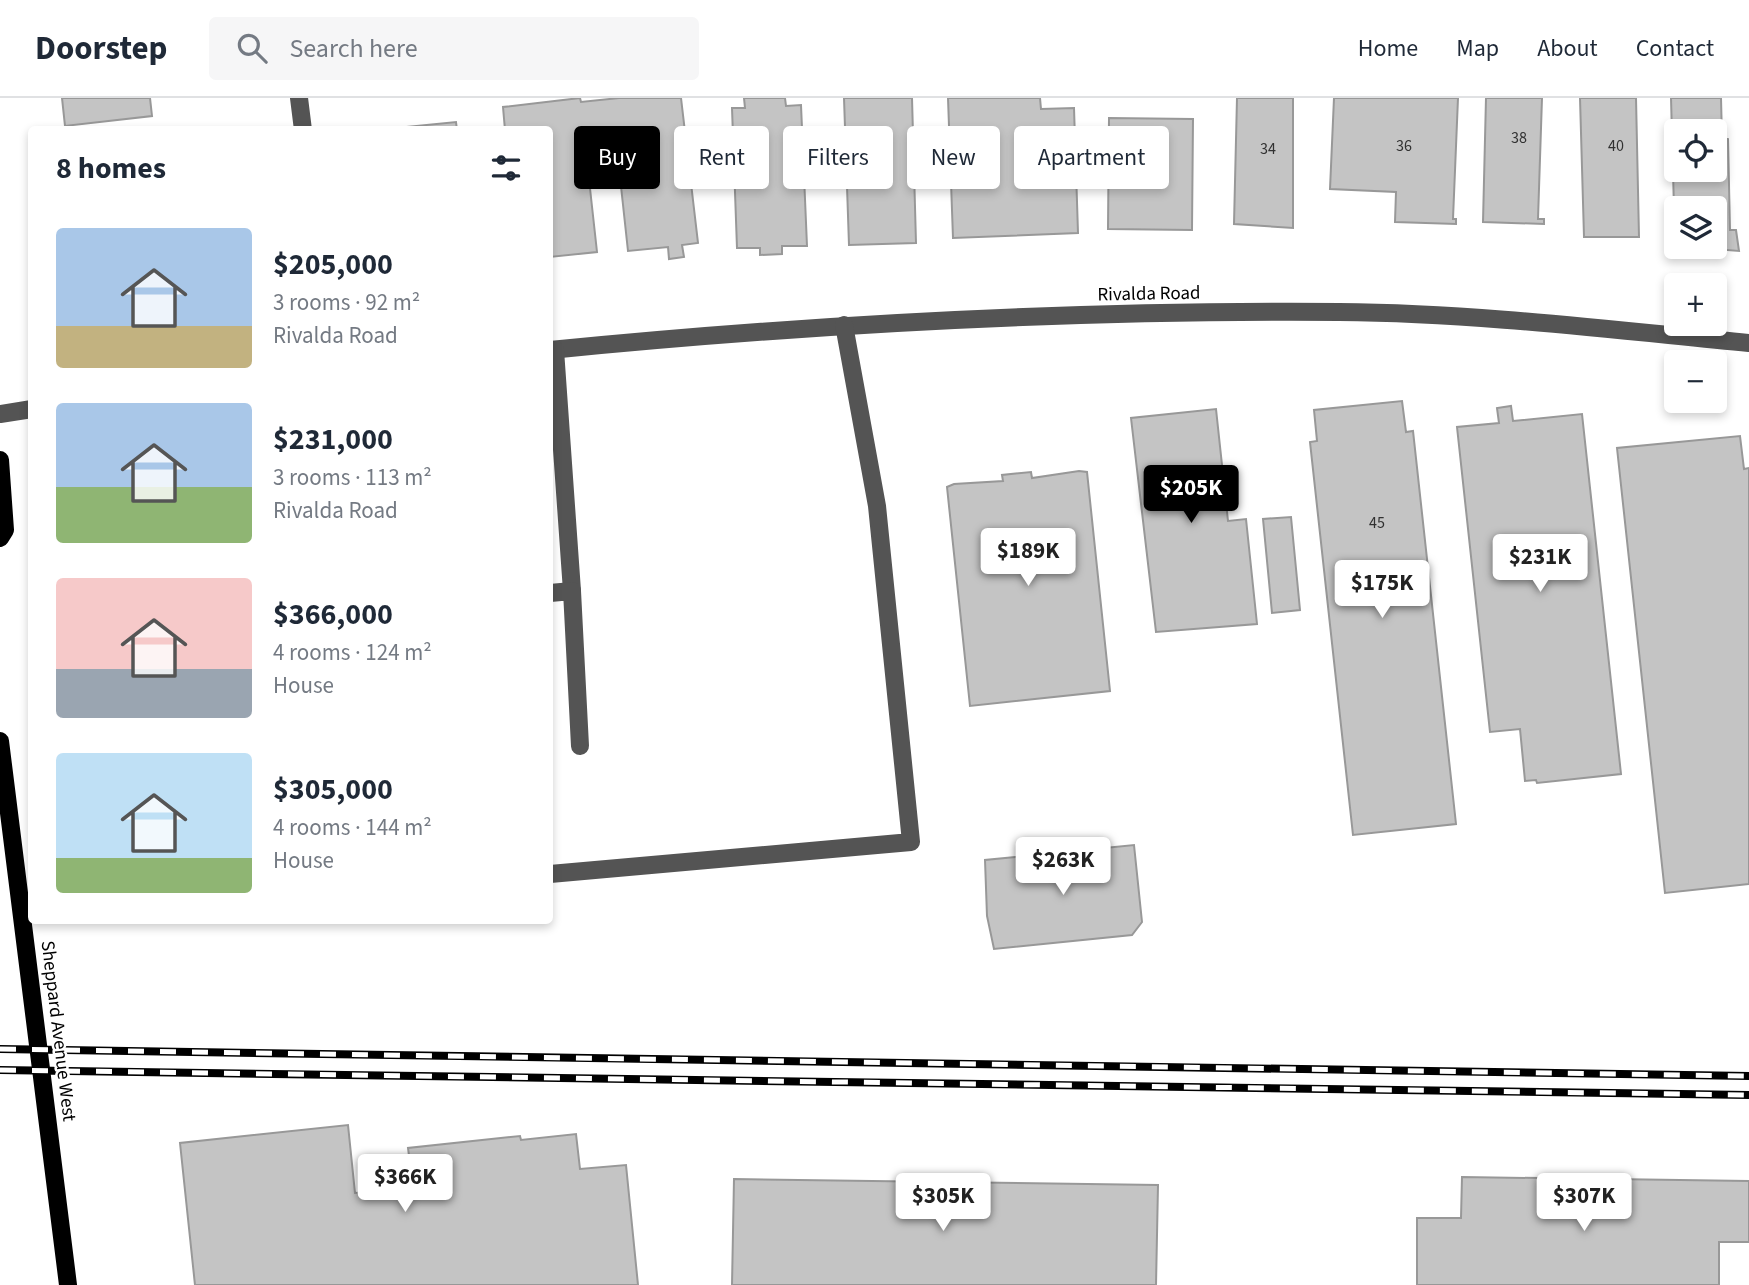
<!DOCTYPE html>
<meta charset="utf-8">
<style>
body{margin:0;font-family:"Source Sans 3",sans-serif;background:#f6f6f7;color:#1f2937;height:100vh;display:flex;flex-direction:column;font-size:26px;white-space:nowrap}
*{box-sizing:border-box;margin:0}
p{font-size:23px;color:#747a83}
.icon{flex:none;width:38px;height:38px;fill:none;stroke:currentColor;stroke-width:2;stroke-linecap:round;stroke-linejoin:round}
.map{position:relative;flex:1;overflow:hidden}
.panel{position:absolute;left:28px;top:28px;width:525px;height:798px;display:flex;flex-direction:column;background:#fff;border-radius:7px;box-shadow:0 4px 10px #0003}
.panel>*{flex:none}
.hud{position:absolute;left:574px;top:28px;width:665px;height:63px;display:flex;gap:14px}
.buttons{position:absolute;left:1664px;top:21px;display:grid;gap:14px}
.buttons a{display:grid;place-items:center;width:63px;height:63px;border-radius:7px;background:#fff;box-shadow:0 4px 10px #0003;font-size:35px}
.price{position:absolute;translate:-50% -60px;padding:0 16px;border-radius:7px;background:#fff;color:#222;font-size:23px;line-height:46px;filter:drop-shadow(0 2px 4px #0008)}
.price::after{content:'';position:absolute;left:50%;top:42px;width:21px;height:16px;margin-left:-10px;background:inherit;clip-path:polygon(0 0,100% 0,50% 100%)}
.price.current{background:#000;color:#fff}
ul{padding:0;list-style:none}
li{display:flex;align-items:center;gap:21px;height:175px;padding:0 28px}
li span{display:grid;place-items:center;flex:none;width:196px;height:140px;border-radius:7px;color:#555}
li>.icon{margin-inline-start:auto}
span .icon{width:84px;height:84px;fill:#fffc;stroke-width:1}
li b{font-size:30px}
h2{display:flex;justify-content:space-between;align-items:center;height:84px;padding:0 28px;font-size:30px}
.pill{padding:0 24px;border-radius:7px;background:#fff;box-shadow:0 4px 10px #0003;font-size:24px;line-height:63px}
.pill.current{background:#000;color:#fff}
header{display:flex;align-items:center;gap:42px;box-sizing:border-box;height:98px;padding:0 35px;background:#fff;border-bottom:2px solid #e0e1e3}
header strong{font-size:33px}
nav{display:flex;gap:38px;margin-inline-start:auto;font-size:24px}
.search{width:490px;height:63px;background:#f6f6f7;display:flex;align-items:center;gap:18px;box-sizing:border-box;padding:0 24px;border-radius:7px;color:#747a83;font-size:26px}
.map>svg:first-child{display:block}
.building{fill:#c4c4c4;stroke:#989898;stroke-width:2;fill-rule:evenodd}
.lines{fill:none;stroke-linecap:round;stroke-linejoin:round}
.minor{stroke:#545454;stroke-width:18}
.major{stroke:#000;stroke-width:18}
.rail-casing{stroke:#000;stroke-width:8}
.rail{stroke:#fff;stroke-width:5;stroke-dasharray:16;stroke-linecap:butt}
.labels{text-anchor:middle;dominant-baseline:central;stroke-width:5;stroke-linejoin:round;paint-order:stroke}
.number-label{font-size:16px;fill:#313131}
.street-label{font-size:19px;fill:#000;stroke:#fff}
</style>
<header>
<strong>Doorstep</strong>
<div class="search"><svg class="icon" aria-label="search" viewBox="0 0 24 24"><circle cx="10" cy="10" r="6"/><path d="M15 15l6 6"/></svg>Search here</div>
<nav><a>Home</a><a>Map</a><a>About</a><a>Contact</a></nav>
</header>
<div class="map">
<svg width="1749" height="1187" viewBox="0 0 1749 1187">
<rect width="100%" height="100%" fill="#fff"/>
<g class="building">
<path d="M62 0H150L152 18 65 28Z"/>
<path d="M580 0 581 4 619 0H681L698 145 682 147 684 159 669 161 668 149 628 153 616 42 585 45 597 154 550 159V32H505L503 9Z"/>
<path d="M744 0H785L786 8 801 7 807 148H782V156L760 157V150H737L732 10H745Z"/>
<path d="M844 0H912L916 145 849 147Z"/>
<path d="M948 0H1040L1041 11 1074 10 1078 135 953 140Z"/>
<path d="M1237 0H1293V130L1234 126Z"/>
<path d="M1334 0H1458L1453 121H1456V126L1395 124 1396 94 1330 91Z"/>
<path d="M1486 0H1542L1538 121H1544V126L1483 124Z"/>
<path d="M1580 0H1636L1639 139H1584Z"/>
<path d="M1671 0H1721L1722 40 1728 41 1730 132H1736L1739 153 1688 149H1715V110H1676L1675 148ZM1676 33H1715V72H1676Z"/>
<path d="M1109 20 1193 21 1192 132 1108 131Z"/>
<path d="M456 24 457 32H387V31Z"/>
<path d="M1402 303 1406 334 1413 333 1456 726 1353 737 1310 344 1317 343 1314 312Z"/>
<path d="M1511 308 1513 323 1582 316 1621 676 1537 685 1536 682 1525 683 1520 631 1490 634 1457 329 1499 325 1497 310Z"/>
<path d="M1216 311 1228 423 1246 421 1257 526 1156 534 1131 320Z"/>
<path d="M1740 338 1744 371 1749 370V786L1665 795 1617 350Z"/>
<path d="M1079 373 1087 374 1110 593 970 608 947 389 954 386 1003 383 1002 377 1031 374 1032 380Z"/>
<path d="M1291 419 1300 512 1272 515 1263 421Z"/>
<path d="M1134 747 1142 824 1132 837 994 851 987 818 985 762Z"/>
<path d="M348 1027 355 1095 377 1093 375 1072 399 1069 401 1091 413 1089 408 1050 520 1038 521 1042 576 1036 580 1071 626 1067 638 1187H195L180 1045Z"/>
<path d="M1462 1079 1749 1083V1144H1719V1187H1417V1120H1461Z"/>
<path d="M734 1081 1158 1087 1156 1187H732Z"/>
</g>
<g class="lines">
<g class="minor">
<path d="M299 0 303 32"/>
<path d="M550 252C812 226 1075 212 1339 214 1476 215 1613 232 1749 245"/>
<path d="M555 252 572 493"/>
<path d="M0 316 32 311"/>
<path d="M550 495 572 493 580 648"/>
<path d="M550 776 911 744 877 408 844 227"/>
</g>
<g class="major">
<path d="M0 362 5 432 0 440"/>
<path d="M0 643 68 1187"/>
</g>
<defs>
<g id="rail">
<path d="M0 951 1749 978"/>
<path d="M0 972 1749 997"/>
</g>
</defs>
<use href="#rail" class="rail-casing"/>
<use href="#rail" class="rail"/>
</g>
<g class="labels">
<g class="number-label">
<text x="1519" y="40">38</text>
<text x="1404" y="48">36</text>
<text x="1616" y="48">40</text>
<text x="1268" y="51">34</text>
<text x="1377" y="425">45</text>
</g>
<g class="street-label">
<text transform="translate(1149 196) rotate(-1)">Rivalda Road</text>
<text transform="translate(58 933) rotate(83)">Sheppard Avenue West</text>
</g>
</g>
</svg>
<div class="buttons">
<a><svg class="icon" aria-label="locate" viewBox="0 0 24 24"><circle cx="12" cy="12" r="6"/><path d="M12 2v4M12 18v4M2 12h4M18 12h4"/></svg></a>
<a><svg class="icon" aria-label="layers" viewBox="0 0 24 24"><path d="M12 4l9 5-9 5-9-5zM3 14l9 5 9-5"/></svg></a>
<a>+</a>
<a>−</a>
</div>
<b class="price current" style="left:1191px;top:427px">$205K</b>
<b class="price" style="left:1028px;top:490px">$189K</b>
<b class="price" style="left:1540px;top:496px">$231K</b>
<b class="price" style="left:1382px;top:522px">$175K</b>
<b class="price" style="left:1063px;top:799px">$263K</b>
<b class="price" style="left:405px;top:1116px">$366K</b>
<b class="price" style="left:943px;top:1135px">$305K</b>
<b class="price" style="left:1584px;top:1135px">$307K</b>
<div class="hud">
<a class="pill current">Buy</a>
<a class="pill">Rent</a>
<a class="pill">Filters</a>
<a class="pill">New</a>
<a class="pill">Apartment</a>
</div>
<section class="panel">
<h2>8 homes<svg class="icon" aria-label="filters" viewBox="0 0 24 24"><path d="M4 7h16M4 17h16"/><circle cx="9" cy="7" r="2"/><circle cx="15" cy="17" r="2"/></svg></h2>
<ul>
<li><span style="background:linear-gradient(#a9c7e8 70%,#c2b280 0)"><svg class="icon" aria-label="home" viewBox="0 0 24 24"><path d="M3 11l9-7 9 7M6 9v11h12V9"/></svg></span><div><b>$205,000</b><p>3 rooms · 92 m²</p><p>Rivalda Road</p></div></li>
<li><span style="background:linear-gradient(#a9c7e8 60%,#8fb573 0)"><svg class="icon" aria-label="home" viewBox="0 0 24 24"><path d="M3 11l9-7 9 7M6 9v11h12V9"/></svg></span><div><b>$231,000</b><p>3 rooms · 113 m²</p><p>Rivalda Road</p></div></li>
<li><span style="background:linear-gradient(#f6c9c9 65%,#9aa5b1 0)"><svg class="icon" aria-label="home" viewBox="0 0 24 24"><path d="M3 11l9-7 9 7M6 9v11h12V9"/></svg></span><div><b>$366,000</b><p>4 rooms · 124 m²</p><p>House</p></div></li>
<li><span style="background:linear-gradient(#bfe0f5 75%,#8fb573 0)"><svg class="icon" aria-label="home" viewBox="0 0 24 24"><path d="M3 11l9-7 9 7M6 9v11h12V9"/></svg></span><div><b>$305,000</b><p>4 rooms · 144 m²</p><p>House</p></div></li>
</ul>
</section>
</div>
